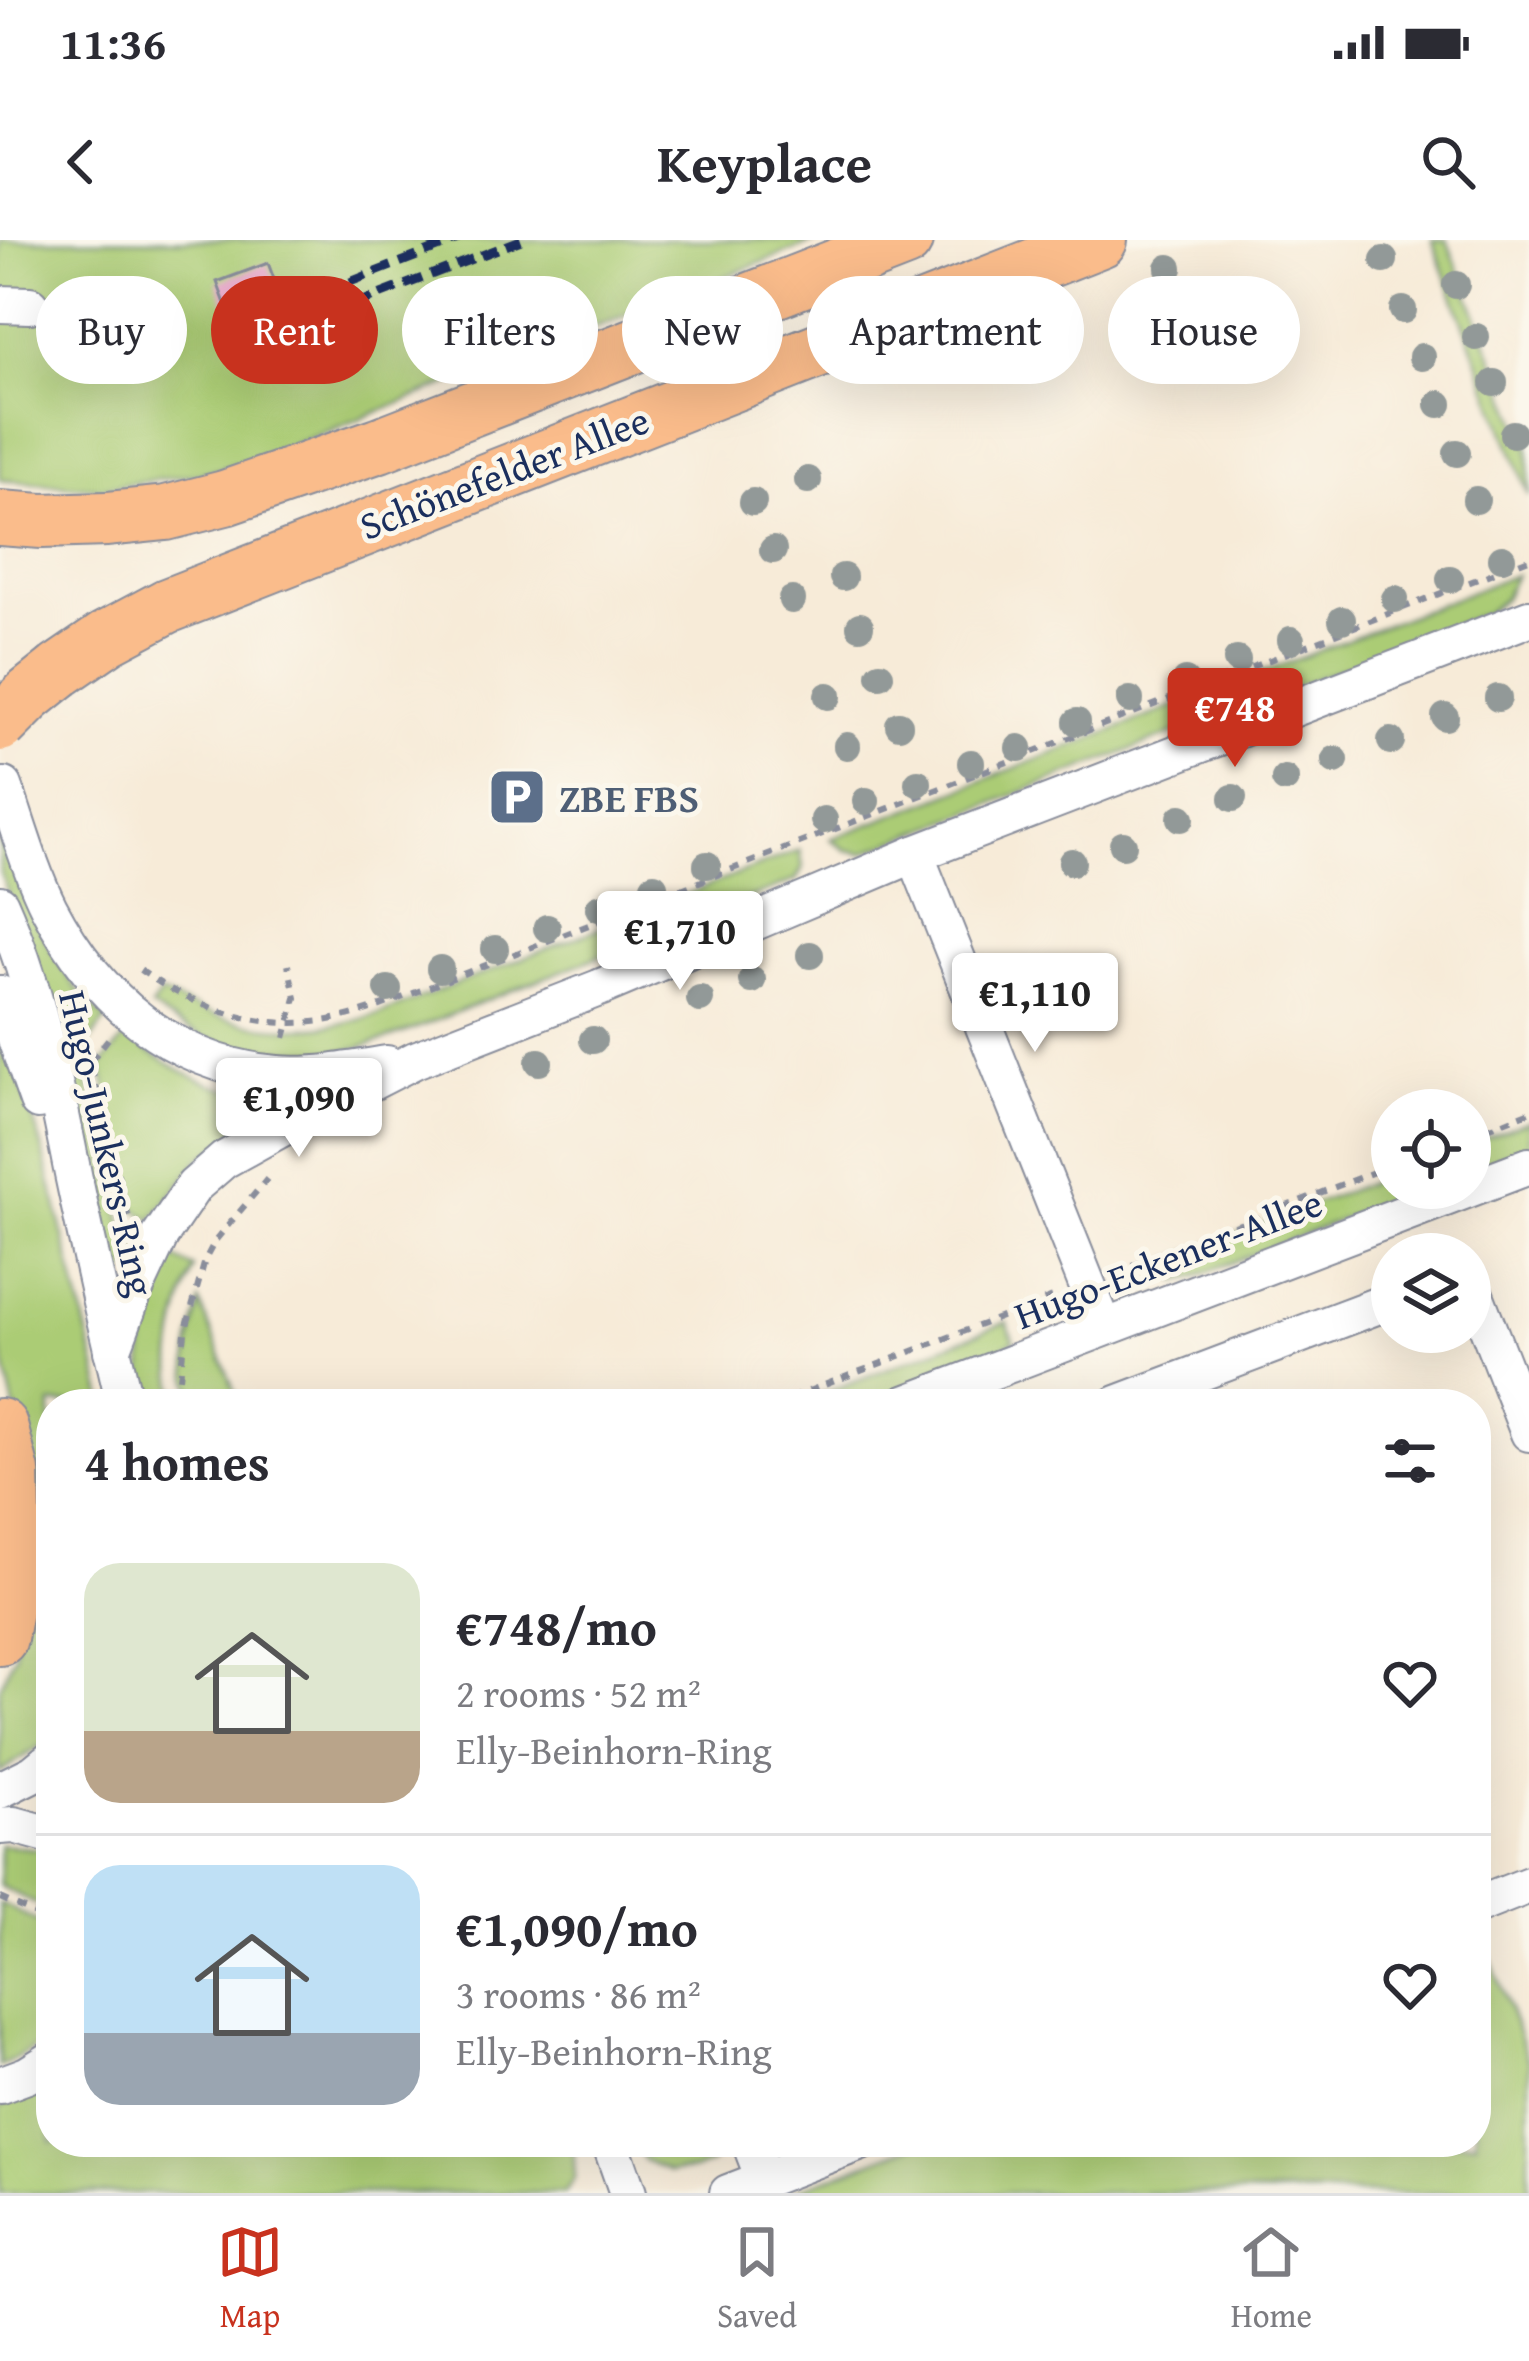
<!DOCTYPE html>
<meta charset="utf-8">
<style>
body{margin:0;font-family:"Gentium Book Plus",serif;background:#f7f7f7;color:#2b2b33;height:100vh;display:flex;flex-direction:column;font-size:45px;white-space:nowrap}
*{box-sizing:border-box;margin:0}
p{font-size:39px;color:#7c7c81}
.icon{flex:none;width:66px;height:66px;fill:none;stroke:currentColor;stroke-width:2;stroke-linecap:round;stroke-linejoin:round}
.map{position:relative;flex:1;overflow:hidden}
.details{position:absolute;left:36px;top:1149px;width:1455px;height:768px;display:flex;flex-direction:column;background:#fff;border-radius:48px;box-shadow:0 12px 48px #0002}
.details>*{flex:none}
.top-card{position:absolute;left:36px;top:36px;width:1458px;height:108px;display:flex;gap:24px}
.controls{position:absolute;left:1371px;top:849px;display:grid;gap:24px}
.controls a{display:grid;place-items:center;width:120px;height:120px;border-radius:50%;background:#fff;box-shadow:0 12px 48px #0002;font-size:60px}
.price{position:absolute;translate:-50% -102px;padding:0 27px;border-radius:12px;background:#fff;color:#222;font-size:39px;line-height:78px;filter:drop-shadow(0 3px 6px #0008)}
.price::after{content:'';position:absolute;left:50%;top:72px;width:36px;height:27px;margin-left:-18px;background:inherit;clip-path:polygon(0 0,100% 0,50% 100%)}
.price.on{background:#c8321e;color:#fff}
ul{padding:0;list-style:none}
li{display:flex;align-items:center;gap:36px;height:300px;padding:0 48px}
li+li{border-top:3px solid #e1e1e2}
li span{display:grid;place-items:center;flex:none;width:336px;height:240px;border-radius:36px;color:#555}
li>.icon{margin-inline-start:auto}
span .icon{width:144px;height:144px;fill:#fffc;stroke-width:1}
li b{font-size:51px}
h2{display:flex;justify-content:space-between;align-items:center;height:144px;padding:0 48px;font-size:51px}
.pill{padding:0 42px;border-radius:54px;background:#fff;box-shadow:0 12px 48px #0002;font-size:42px;line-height:108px}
.pill.on{background:#c8321e;color:#fff}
.status{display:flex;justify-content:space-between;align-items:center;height:84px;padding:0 60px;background:#fff;direction:ltr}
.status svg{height:33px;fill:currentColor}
header{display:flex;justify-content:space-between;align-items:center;height:156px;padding:0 48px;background:#fff;font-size:54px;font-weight:700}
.dock{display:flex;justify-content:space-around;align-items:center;height:168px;border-top:3px solid #e1e1e2;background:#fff;font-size:33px;color:#7c7c81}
.dock a{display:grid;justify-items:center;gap:6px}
.dock .on{color:#c8321e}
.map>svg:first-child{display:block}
.green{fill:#abcc74;stroke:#637e69;stroke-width:3}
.building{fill:#e89cc6}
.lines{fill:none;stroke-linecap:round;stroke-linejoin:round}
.minor-casing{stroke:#898d9b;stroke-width:40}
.highway-casing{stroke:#898d9b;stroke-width:58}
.path{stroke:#898d9b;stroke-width:6;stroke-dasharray:9 9;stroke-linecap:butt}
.minor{stroke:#fff;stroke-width:36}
.highway{stroke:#fabc8b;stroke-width:54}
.rail{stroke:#1b2f5e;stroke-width:9;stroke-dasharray:18 9;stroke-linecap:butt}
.highway-bridge-casing{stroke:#898d9b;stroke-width:58;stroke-linecap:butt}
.highway-bridge{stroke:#fabc8b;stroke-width:54}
.tree{fill:#929998}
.labels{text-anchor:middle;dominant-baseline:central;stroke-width:10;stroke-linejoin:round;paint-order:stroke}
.street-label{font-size:39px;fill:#1b2f5e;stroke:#fbf7ec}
.service-label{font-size:39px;font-weight:bold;fill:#4e5e75;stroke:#fbf7ec;text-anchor:start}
</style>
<div class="status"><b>11:36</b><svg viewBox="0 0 49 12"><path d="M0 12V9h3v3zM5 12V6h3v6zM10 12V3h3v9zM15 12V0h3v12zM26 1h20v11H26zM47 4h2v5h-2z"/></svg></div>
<header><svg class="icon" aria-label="back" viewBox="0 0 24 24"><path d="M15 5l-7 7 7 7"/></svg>Keyplace<svg class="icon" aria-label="search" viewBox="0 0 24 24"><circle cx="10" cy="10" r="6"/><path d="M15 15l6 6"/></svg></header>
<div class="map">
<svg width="1529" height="1953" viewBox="0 0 1529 1953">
<rect width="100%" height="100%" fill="#fbf7ec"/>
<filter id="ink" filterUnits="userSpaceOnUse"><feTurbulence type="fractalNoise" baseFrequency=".00833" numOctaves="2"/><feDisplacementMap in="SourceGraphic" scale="24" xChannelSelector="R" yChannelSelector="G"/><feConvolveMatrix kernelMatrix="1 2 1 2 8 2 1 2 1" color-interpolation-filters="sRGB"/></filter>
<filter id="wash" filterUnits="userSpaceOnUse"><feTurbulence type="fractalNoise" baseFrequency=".004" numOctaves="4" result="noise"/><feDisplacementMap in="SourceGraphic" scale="48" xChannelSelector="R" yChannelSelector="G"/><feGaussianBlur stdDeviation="2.7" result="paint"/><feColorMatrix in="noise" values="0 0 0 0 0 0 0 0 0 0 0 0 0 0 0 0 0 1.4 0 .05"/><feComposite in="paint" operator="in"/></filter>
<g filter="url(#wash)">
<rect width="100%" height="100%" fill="#f7ebd8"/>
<g class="green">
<path d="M0 0H819L241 225 198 234 99 248 0 240Z"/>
<path d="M1432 0H1447L1529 209V256Z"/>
<path d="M1515 335 1504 358 1486 373 863 613 846 610 831 599Z"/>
<path d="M0 599C29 661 52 734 106 779L81 814 124 989 139 999 120 1044H116L57 798 30 714 0 632Z"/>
<path d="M800 610 803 627 796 640C696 679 596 718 497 756 437 779 369 813 305 816 251 820 195 798 151 767L161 753C237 790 294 799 377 775Z"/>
<path d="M0 782 41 903 105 1164H51V1499L0 1532V1447L15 1414 24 1207 0 1104Z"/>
<path d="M126 796C169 826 220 858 274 854L271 873 199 919 152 980 135 969 101 826Z"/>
<path d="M1529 881V906L1470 929V903Z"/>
<path d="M1392 934V948H1422L1195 1037 1177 1041 1168 1020Z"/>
<path d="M166 1014 194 1028C182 1062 158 1133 183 1164H146C138 1109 146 1065 166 1014Z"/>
<path d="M200 1063 238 1160C227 1159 211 1160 200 1155 176 1142 195 1085 200 1063Z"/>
<path d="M1007 1082 1014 1101 989 1115 862 1164H796Z"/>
<path d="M0 1605 40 1609 51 1615V1671L0 1646Z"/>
<path d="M0 1663 51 1688V1799L0 1827Z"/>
<path d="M1476 1696 1486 1707 1529 1822V1953H789L921 1902H1476Z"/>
<path d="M51 1845V1902H573L575 1937 565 1953H0V1867Z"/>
<path d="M634 1902H720V1905L712 1922 694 1930 670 1932 644 1920Z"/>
</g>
<g id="blocks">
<path class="building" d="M268 23 280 55 229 74 217 42Z"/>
</g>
</g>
<g filter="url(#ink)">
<use href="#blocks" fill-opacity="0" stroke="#898d9b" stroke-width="3"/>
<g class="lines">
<defs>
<g id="minor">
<path d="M0 64 30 65"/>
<path d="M4 546C18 586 30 630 49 668 96 758 172 825 277 834 313 837 352 830 387 824"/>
<path d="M915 614 1104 1087"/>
<path d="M0 664C39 752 55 846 74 939 90 1015 107 1089 125 1164"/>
<path d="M0 754 38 861"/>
<path d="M1470 1042 1529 1193"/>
<path d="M112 1111 134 1052 160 996 194 946 224 920 282 888 415 820 599 748 915 614 1529 378"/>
<path d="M905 1164 1529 926"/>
<path d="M1117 1164 1392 1060"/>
<path d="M0 1550 34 1533 51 1519"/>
<path d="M0 1586 14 1585 51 1595"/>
<path d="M1476 1666 1529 1645"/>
<path d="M0 1845 27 1835 51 1820"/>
<path d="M610 1902 628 1953"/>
<path d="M750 1902 764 1939"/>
<path d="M728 1953 861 1902"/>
</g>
<g id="highway">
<path d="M0 278 42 281 107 279 166 273 225 258 379 205 905 0"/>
<path d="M59 431 107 398 167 366 1100 0"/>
<path d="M0 1186 12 1232 14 1319 0 1398"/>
</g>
</defs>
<use href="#minor" class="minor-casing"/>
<use href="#highway" class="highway-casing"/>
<g class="path">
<path d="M140 730C193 767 256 790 322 781 340 779 360 772 378 767L1529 319"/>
<path d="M285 798 296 758 288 725"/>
<path d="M108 799 90 822 129 979"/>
<path d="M1470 895 1529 872"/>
<path d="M1116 1032 1392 925"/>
<path d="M203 1164 188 1154 180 1138 185 1093 205 1020 215 1001 267 939"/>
<path d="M775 1164 1053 1057"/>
<path d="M0 1658 51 1681"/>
</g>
<use href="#minor" class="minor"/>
<use href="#highway" class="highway"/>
<g class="rail">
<path d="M224 91 458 0"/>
<path d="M229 113 521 0"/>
</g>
<defs>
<path id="highway-bridge" d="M0 484 29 455 59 431"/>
</defs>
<use href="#highway-bridge" class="highway-bridge-casing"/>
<use href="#highway-bridge" class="highway-bridge"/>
</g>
<g class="tree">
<circle cx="1384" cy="20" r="14"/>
<circle cx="1169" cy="28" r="14"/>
<circle cx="1456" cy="45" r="14"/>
<circle cx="1403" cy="70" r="14"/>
<circle cx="1476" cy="97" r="14"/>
<circle cx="1422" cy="117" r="14"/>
<circle cx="1494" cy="143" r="14"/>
<circle cx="1439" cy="164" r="14"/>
<circle cx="1513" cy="194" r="14"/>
<circle cx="1457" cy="213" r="14"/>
<circle cx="808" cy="240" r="14"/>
<circle cx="1476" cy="260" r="14"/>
<circle cx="753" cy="262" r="14"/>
<circle cx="773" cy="310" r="14"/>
<circle cx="1502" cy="318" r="14"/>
<circle cx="843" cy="337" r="14"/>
<circle cx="1450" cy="339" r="14"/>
<circle cx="1395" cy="359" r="14"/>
<circle cx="792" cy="360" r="14"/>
<circle cx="1342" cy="380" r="14"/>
<circle cx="860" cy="386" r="14"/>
<circle cx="1291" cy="400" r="14"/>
<circle cx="1237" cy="420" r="14"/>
<circle cx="880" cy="435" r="14"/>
<circle cx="1185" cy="441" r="14"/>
<circle cx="828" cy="456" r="14"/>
<circle cx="1498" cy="458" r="14"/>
<circle cx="1130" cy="460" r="14"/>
<circle cx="1445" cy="477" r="14"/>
<circle cx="1077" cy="482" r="14"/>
<circle cx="899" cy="485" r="14"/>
<circle cx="1391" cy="501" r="14"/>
<circle cx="847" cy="506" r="14"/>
<circle cx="1019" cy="508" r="14"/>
<circle cx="1335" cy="520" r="14"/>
<circle cx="971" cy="523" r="14"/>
<circle cx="1285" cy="539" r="14"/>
<circle cx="918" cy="543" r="14"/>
<circle cx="1233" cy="558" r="14"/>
<circle cx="866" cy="561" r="14"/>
<circle cx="1181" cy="578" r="14"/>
<circle cx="824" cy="580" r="14"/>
<circle cx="1123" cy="605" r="14"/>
<circle cx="1072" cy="622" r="14"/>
<circle cx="707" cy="625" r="14"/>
<circle cx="654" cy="646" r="14"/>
<circle cx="599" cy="668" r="14"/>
<circle cx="547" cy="688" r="14"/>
<circle cx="495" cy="709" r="14"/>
<circle cx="810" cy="715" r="14"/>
<circle cx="440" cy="729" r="14"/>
<circle cx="752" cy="740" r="14"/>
<circle cx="388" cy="749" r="14"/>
<circle cx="700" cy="759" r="14"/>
<circle cx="593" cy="800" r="14"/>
<circle cx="539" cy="822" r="14"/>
</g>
</g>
<defs>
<symbol id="parking-square" viewBox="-11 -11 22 22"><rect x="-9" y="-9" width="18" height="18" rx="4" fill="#5c6f8a" stroke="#fbf7ec"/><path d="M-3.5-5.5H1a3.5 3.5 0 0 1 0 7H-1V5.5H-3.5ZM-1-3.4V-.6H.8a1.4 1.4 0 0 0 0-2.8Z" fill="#fff"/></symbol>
</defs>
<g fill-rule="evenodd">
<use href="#parking-square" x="484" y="524" width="66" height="66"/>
</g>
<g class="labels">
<g class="street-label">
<text transform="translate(504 232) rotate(-21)">Schönefelder Allee</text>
<text transform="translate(108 903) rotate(77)">Hugo-Junkers-Ring</text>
<text transform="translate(1168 1018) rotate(-21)">Hugo-Eckener-Allee</text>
</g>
<g class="service-label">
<text x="559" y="557">ZBE FBS</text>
</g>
</g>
</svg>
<div class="controls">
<a><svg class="icon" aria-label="locate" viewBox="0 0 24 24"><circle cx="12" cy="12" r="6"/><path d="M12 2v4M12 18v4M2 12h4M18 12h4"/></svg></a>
<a><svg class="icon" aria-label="layers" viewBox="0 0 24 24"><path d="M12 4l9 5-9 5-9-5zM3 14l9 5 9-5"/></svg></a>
</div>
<b class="price on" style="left:1235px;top:530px">€748</b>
<b class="price" style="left:680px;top:753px">€1,710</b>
<b class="price" style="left:1035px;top:815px">€1,110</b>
<b class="price" style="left:299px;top:920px">€1,090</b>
<div class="top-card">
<a class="pill">Buy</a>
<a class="pill on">Rent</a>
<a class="pill">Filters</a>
<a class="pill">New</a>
<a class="pill">Apartment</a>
<a class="pill">House</a>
</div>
<section class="details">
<h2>4 homes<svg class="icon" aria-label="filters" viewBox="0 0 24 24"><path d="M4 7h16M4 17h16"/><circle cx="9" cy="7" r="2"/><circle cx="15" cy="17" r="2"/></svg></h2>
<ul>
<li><span style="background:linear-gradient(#dfe7d0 70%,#b9a48a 0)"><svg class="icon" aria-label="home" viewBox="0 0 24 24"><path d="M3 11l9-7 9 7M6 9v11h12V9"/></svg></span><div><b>€748/mo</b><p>2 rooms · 52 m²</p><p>Elly-Beinhorn-Ring</p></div><svg class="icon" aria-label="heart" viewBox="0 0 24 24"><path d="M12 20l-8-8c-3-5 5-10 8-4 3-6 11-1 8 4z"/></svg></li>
<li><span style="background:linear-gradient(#bfe0f5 70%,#9aa5b1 0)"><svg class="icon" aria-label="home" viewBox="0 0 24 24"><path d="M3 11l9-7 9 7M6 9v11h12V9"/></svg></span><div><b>€1,090/mo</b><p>3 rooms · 86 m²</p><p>Elly-Beinhorn-Ring</p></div><svg class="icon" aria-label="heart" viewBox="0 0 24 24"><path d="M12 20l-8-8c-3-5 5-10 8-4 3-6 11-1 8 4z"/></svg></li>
</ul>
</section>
</div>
<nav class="dock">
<a class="on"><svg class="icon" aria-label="map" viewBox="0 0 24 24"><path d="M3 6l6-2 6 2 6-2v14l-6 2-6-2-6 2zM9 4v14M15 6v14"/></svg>Map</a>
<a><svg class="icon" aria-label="saved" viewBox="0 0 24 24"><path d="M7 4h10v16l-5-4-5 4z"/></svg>Saved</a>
<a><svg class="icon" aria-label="home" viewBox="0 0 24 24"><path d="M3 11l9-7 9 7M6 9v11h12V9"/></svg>Home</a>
</nav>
